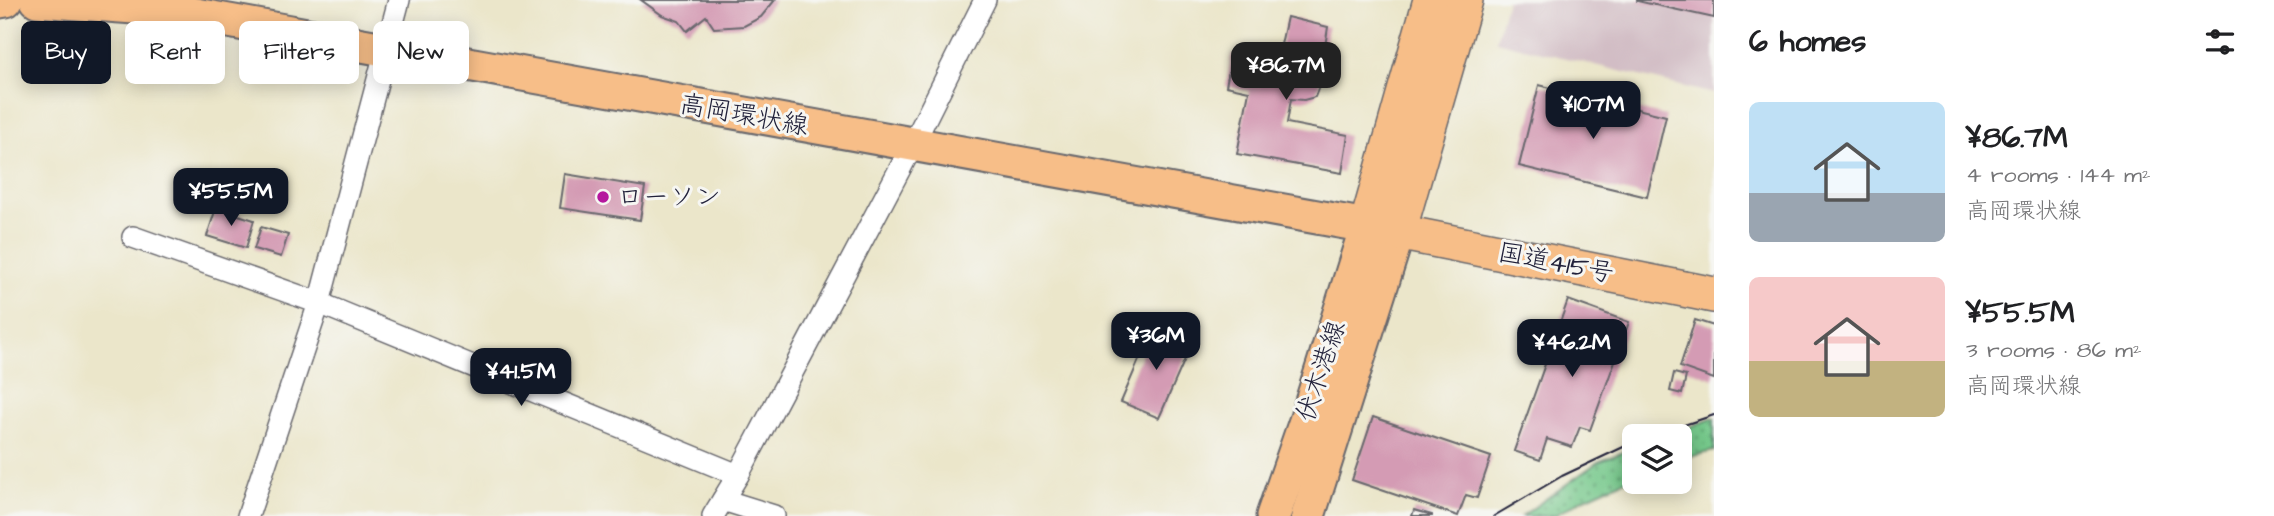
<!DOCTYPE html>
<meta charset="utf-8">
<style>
body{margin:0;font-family:"Architects Daughter","Klee One",sans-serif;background:#f6f6f6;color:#202124;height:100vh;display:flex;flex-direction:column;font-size:26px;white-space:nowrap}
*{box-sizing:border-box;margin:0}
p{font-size:23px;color:#757577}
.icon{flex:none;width:38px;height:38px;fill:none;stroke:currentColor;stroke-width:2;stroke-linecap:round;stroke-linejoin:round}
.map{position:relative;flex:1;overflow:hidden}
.side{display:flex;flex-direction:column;background:#fff;width:560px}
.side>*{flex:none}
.banner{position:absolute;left:21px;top:21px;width:665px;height:63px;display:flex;gap:14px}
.tools{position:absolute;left:1622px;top:424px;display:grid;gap:14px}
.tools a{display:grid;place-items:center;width:70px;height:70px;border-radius:10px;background:#fff;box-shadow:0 4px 18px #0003;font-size:35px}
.price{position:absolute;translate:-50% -60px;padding:0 16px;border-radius:14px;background:#111827;color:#fff;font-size:23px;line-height:46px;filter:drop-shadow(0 2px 4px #0008)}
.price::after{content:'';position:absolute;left:50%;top:42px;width:21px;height:16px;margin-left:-10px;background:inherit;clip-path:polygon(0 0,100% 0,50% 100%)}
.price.on{background:#222;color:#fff}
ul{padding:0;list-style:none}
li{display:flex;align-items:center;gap:21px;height:175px;padding:0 35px}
li span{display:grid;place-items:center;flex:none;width:196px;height:140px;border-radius:10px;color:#555}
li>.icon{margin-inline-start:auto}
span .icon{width:84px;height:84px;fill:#fffc;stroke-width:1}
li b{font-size:30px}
h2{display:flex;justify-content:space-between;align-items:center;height:84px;padding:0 35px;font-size:30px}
.chip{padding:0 24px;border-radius:10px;background:#fff;box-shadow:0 4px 18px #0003;font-size:24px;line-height:63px}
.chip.on{background:#111827;color:#fff}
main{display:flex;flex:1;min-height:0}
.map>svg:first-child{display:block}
.industrial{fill:#d2bdc5}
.grass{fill:url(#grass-dots);stroke:#4b7562;stroke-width:2}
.building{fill:#d49bb4}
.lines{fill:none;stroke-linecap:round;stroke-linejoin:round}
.minor-casing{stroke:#68676d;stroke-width:24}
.primary-casing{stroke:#68676d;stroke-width:37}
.trunk-casing{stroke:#68676d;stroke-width:38}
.minor{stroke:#fff;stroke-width:21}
.primary{stroke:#f7be88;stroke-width:33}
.trunk{stroke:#f7be88;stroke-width:35}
.tram{stroke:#22223b;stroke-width:2}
.poi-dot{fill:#b5179e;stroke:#f6f6f2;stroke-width:2.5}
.labels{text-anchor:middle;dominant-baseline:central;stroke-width:6;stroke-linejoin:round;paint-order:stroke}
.street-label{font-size:26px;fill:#22223b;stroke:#f6f6f2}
.poi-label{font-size:26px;fill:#22223b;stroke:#f6f6f2;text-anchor:start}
</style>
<main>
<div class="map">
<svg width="1714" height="516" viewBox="0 0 1714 516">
<defs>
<pattern id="grass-dots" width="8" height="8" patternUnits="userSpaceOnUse" patternTransform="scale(1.75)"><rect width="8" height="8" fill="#74c88a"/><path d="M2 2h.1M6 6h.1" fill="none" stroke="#5fa272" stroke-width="1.8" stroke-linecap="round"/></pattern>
</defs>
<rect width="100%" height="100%" fill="#f6f6f2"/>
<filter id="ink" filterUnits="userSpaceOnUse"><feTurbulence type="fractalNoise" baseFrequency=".0143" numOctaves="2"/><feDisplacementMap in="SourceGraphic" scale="14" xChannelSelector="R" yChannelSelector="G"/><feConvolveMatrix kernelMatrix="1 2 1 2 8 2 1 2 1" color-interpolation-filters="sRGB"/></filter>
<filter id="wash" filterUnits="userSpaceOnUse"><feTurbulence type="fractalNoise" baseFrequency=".00686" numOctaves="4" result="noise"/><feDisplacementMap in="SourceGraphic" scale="28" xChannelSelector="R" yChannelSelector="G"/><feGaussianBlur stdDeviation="1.57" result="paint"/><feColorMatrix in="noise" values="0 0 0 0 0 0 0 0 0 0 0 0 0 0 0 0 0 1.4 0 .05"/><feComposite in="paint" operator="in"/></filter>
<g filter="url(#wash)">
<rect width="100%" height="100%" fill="#ebe6ca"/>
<path class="industrial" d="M1507 0H1714V94L1496 41Z"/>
<g class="grass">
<path d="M1714 418V451L1680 459V436H1666Z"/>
<path d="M1634 448V476L1585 498 1553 516H1522L1598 462Z"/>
</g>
<g id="blocks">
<g class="building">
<path d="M641 0H775L761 17 744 26 714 28 706 16 687 31 679 21 662 15Z"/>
<path d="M1637 0H1714V18L1637 1Z"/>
<path d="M1287 17 1328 27 1319 86 1315 97 1304 100 1291 99 1287 123 1348 135 1342 173 1237 154 1249 91 1226 86 1232 54 1277 63Z"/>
<path d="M1539 85 1666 116 1647 197 1519 166Z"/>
<path d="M565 174 645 187 640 220 560 208Z"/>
<path d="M216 208 254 220 246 248 207 236Z"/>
<path d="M261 227 288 235 281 257 254 249Z"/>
<path d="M1568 300 1629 322 1590 430 1580 427 1572 447 1547 439 1540 460 1514 451Z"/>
<path d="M1695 320 1714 326V379L1680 367Z"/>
<path d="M1153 327 1192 343 1159 418 1121 402Z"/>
<path d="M1674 373 1686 376 1682 394 1670 391Z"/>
<path d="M1373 417 1491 457 1477 498 1466 495 1458 516 1352 480Z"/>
<path d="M1414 510 1432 515V516H1412Z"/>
</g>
</g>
</g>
<g filter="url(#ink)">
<use href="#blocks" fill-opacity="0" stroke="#68676d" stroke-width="2"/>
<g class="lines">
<defs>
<g id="minor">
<path d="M133 237 319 303 738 475"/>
<path d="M723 500 774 516"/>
<path d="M248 516 319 303 399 0"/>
<path d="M713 516 738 475 912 146 985 0"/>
</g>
<g id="primary">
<path d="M37 0 162 9 1367 226 1307 418 1273 516"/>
<path d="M0 1 6 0"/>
<path d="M1308 516 1398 232"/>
</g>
<g id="trunk">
<path d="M1431 0 1367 226 1714 295"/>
<path d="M1398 232 1465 0"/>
</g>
</defs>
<use href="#minor" class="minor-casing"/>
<use href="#primary" class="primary-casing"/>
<use href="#trunk" class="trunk-casing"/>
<use href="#minor" class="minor"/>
<use href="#primary" class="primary"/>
<use href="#trunk" class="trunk"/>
<g class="tram">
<path d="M1651 436 1714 415"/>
<path d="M1494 516 1562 476 1634 442"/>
</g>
</g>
</g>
<circle class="poi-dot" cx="603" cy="197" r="7"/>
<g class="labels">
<g class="street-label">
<text transform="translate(744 115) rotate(10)">高岡環状線</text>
<text transform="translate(1556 263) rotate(11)">国道415号</text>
<text transform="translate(1321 371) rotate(-72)">伏木港線</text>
</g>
<g class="poi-label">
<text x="617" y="197">ローソン</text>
</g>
</g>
</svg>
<div class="tools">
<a><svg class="icon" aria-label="layers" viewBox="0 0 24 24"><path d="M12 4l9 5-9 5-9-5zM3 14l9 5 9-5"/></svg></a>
</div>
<b class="price on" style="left:1286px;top:102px">¥86.7M</b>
<b class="price" style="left:1593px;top:141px">¥107M</b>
<b class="price" style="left:231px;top:228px">¥55.5M</b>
<b class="price" style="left:1156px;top:372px">¥36M</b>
<b class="price" style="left:1572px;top:379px">¥46.2M</b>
<b class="price" style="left:521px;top:408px">¥41.5M</b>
<div class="banner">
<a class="chip on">Buy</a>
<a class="chip">Rent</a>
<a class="chip">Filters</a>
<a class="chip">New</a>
</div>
</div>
<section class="side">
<h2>6 homes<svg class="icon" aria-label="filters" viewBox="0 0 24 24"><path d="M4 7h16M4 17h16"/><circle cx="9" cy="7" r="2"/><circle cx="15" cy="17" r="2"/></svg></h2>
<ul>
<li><span style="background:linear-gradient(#bfe0f5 65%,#9aa5b1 0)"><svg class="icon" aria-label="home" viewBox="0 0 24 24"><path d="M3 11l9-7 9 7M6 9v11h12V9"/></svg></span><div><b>¥86.7M</b><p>4 rooms · 144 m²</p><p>高岡環状線</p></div></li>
<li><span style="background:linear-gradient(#f6c9c9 60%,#c2b280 0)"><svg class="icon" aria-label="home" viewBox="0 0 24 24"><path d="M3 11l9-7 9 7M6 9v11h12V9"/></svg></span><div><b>¥55.5M</b><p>3 rooms · 86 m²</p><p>高岡環状線</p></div></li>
</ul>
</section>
</main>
